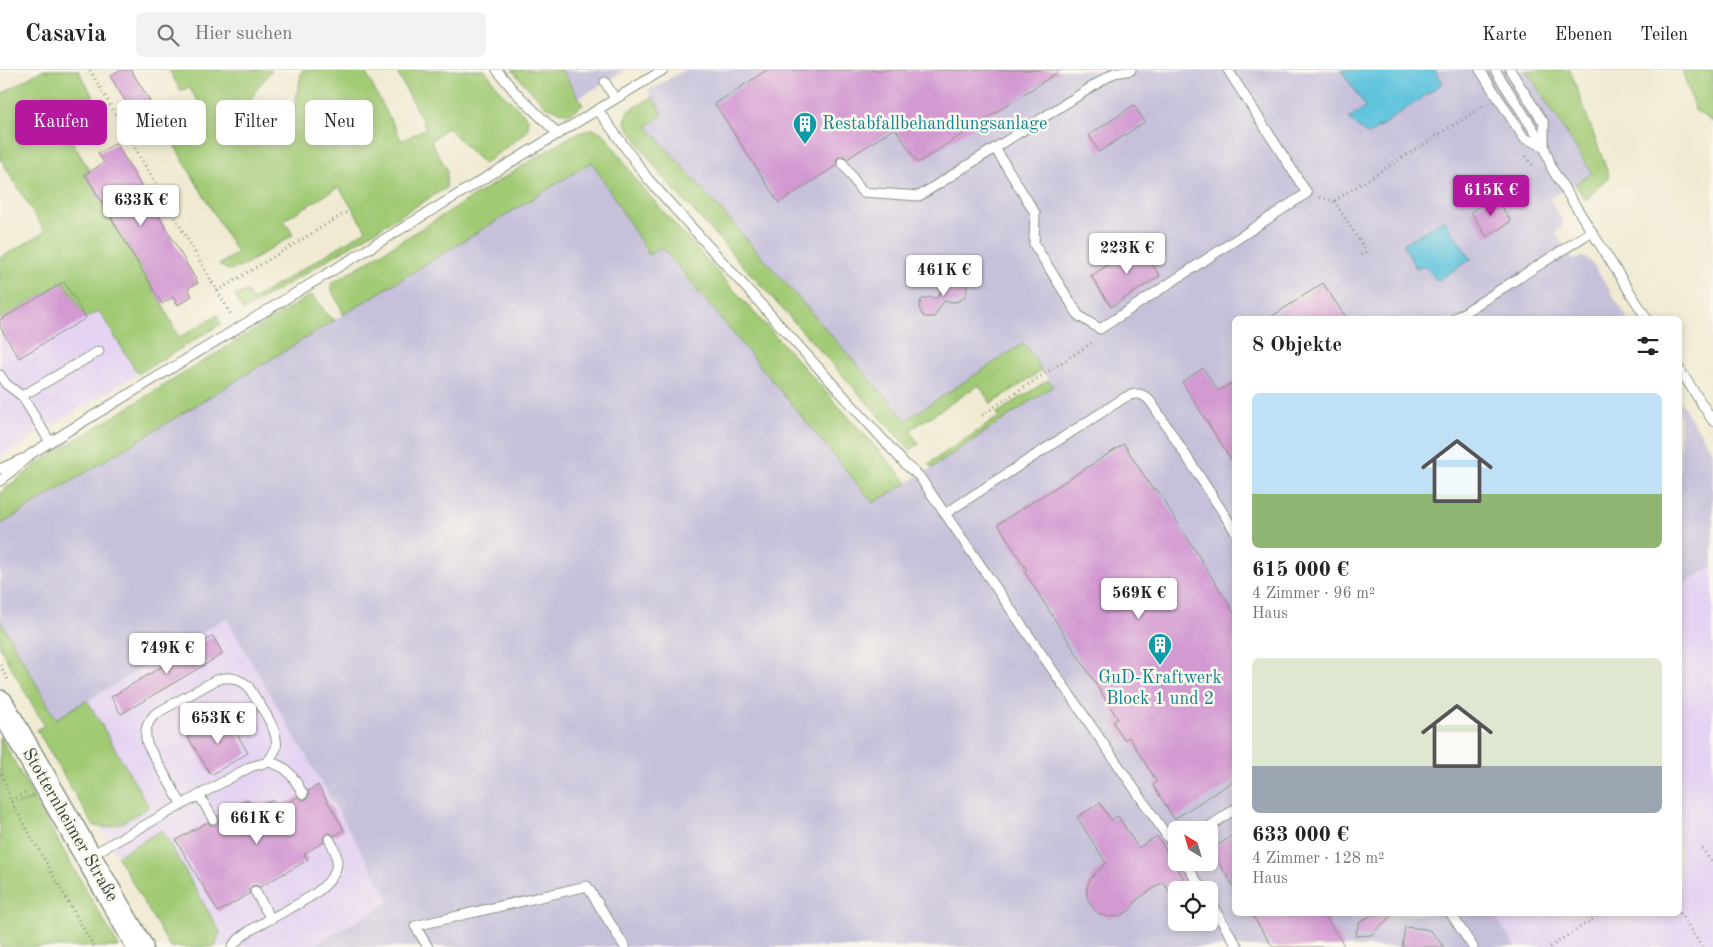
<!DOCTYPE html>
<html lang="de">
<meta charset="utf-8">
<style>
body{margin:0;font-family:"Old Standard TT",serif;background:#f2f2f2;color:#222;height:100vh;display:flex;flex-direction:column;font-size:19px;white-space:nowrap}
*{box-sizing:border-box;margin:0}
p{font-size:16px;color:#767676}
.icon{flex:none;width:28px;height:28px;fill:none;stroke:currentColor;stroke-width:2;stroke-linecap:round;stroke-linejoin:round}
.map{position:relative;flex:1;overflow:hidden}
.panel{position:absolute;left:1232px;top:246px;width:450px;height:600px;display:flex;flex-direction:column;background:#fff;border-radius:8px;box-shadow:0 2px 8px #0003}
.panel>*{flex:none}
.banner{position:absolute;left:15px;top:30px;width:475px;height:45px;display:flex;gap:10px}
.needle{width:32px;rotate:323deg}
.controls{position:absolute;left:1168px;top:751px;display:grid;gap:10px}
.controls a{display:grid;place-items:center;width:50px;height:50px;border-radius:8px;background:#fff;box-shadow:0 2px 8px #0003;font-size:25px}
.price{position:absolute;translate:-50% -42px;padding:0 11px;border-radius:5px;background:#fff;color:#222;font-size:16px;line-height:32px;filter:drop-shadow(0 1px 2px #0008)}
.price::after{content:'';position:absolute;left:50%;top:30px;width:15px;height:11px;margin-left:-8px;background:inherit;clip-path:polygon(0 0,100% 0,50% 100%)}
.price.on{background:#b5179e;color:#fff}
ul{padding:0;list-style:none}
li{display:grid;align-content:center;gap:10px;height:265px;padding:0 20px}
li span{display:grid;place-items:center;height:155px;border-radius:8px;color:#555}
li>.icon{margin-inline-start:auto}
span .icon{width:90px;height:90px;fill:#fffc;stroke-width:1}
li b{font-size:21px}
h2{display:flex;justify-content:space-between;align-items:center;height:60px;padding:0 20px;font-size:21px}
.tag{padding:0 18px;border-radius:8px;background:#fff;box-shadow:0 2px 8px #0003;font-size:18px;line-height:45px}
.tag.on{background:#b5179e;color:#fff}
header{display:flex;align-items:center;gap:30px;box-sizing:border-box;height:70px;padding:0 25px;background:#fff;border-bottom:1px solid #e0e0e0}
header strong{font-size:24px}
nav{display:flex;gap:28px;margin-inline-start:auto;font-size:18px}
.search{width:350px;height:45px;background:#f2f2f2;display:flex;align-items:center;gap:12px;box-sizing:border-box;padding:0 18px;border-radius:8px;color:#767676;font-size:19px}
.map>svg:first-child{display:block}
.built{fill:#e4d3f2}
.industrial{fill:#c6c0da;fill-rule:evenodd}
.green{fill:#a1ca75;stroke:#608454}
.water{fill:#60c4dd;stroke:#408088}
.building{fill:#d39ad2}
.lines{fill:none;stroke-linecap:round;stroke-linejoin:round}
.lane-casing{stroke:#889483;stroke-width:11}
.secondary-casing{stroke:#889483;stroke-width:28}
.path{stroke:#889483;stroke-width:3;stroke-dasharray:1 4;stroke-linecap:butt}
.lane{stroke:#fff;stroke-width:9}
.secondary{stroke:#fff;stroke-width:25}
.labels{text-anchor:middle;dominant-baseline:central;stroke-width:5;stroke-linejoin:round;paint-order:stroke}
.culture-label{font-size:18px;fill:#0d838f;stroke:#fbf7ec;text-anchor:start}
.street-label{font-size:18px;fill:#1f3d34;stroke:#fbf7ec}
</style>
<header>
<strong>Casavia</strong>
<div class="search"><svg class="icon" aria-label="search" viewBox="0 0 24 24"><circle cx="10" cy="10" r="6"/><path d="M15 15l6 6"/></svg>Hier suchen</div>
<nav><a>Karte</a><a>Ebenen</a><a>Teilen</a></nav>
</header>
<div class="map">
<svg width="1713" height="877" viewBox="0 0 1713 877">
<rect width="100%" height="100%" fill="#fbf7ec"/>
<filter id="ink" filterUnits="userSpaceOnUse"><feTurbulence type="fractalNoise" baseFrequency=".02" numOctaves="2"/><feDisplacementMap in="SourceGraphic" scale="10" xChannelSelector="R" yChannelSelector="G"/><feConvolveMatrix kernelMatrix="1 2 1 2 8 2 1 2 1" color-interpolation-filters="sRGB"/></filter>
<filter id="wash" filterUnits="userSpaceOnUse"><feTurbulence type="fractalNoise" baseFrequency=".0096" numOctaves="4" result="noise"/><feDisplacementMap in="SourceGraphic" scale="20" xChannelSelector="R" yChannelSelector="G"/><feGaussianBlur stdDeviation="1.12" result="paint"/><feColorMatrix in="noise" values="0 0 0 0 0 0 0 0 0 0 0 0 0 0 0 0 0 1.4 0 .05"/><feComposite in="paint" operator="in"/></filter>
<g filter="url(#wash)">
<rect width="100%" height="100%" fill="#f0ead2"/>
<g class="built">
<path d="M64 212 86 248 99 240 137 304 0 387V250Z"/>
<path d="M1713 496V877H1516L1494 844H1680V517Z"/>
<path d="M226 548 390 831 311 877H215L220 861 162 760 117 786 101 758 114 757 149 737 87 630Z"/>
</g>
<g class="industrial">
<path d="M562 0H625L579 28Z"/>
<path d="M684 0H1526L1592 103 1550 129 1561 148 1563 155 1556 163 1573 190 1581 187 1587 188 1593 194 1628 249H1235V844H1494L1516 877H311L390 831 226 548 56 649 0 550V455L592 92 648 185 662 177 873 433 932 398 1053 316 1024 273 906 350 647 56 663 44 648 21ZM1176 760H1209V792H1176ZM1176 820H1209V852H1176Z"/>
<path d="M1680 331 1713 382V496L1680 517Z"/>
</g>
<g class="green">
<path d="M42 0H78L100 38 64 59 90 101 85 104 162 234 179 268 217 245 221 254 138 304 99 241 86 248 64 212 0 250V188L45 162 0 88V25Z"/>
<path d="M169 0H272L256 20 243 47 250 76 266 74 280 75 294 39 302 0H364L402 71 426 58 396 0H485L501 22 528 48V61L484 94 474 85 448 57 431 71 447 100 446 118 243 241 235 226 247 221 252 230 366 160 339 117 284 150 293 165 241 197 228 200 219 195 237 183 162 54 199 33 189 17 181 21Z"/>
<path d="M512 0H562L583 35 568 44 545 36Z"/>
<path d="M1526 0H1570L1609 106 1586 130 1575 114 1592 103Z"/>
<path d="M1682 0H1713V52L1695 40Z"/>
<path d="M652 27 663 44 647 56 906 350 1024 273 1042 300 991 334 979 315 910 360 919 374 910 380 660 104 625 53 627 42Z"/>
<path d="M592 59 601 62 607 67 637 111 668 147 908 413 873 433 662 177 649 185 592 92 343 245C342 234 331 226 331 214L573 65Z"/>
<path d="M311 225C322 231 323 246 335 250L0 455V423L38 393Z"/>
<path d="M1048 310 1053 316 932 398 928 394 999 347 997 343Z"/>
<path d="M0 550 56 649 87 630 149 737C131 747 113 763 93 755L37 660 44 655 0 578Z"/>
<path d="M0 666 34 728 16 735 34 729 119 877H0Z"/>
<path d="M162 760 220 862 215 877H170L117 786Z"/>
</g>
<g class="water">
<path d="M1341 0H1435L1443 13 1368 65 1356 56 1349 48 1366 37Z"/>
<path d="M1444 150 1471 189 1437 211 1426 197H1415L1403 174Z"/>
</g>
<g id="blocks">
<g class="building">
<path d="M120 0H131L150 31 132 42 110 6Z"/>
<path d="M767 0H1061L918 93 895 58 847 89 844 86 839 87 836 90 837 95 779 133 715 34Z"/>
<path d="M1134 35 1145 52 1099 82 1089 65Z"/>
<path d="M116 73 198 213 188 218 192 226 178 235 173 227 162 234 85 104 104 93 98 83Z"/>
<path d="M1494 126 1511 151 1487 167 1471 142Z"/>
<path d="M1145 171 1155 186 1149 189 1160 206 1111 237 1091 206Z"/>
<path d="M955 208 960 209 967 216V221L964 228 956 232 944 231 934 247H926L923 246 919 238 921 230 929 227 937 228 946 212Z"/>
<path d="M64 212 86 248 19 288 0 257V250Z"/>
<path d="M1323 213 1347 249H1268Z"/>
<path d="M1203 298 1218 321 1235 311V396L1182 312Z"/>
<path d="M1124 374 1153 420 1156 418 1235 544V710L1174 749 1153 715 1157 712 1129 667 1124 670 1113 652 1118 649 1024 501 1027 500 998 454Z"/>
<path d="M213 566 223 584 121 644 111 627Z"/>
<path d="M226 645 248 683 211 705 188 667Z"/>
<path d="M318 715 344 760 334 766 330 763 326 764 323 768 324 772 304 784 308 790 260 817 256 815 252 816 249 820V824L218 842 176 770 208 752 210 755H216L219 752 218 746 248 729 255 740 273 730 278 739 298 727 303 730 307 729 309 724 308 721Z"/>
<path d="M1100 733 1111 750 1118 746 1138 778 1157 766 1187 814 1171 824 1163 812 1138 829 1129 841 1119 846 1109 847 1099 844 1092 837 1087 827V817L1091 808 1106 793 1077 747Z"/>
<path d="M1235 764V818L1210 780Z"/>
<path d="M1251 844H1324L1345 877H1273Z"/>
<path d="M1373 844H1393L1371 865 1355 866 1359 853Z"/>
<path d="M1405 857 1426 859 1432 862 1444 877H1402Z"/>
</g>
</g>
</g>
<g filter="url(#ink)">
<use href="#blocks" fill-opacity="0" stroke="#889483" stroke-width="1"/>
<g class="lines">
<defs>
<g id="lane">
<path d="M497 0 514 21 558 64"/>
<path d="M1131 0 1114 3 995 78 1035 143 1034 174 1079 246 1100 259 1307 123 1228 0"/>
<path d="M1480 0 1524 68 1543 76"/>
<path d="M1495 0 1544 76 1552 99 1647 249"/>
<path d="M1510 0 1544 53V76"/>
<path d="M605 12 615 29"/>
<path d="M598 40 648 109 906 395 919 406 1176 779"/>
<path d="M842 92 862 122 919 126 995 78"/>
<path d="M1454 249 1591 162"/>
<path d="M1680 300 1713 351"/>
<path d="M0 305 6 314 22 326 50 372"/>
<path d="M22 326 99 281"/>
<path d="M0 399 22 389"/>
<path d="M0 411 31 384 50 372 663 0"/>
<path d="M946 443 1124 328C1137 321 1145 323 1153 335L1235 461"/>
<path d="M268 692C289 696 293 707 303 724"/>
<path d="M199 725 213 749"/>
<path d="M1204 760 1235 739"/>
<path d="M90 786 102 779 250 697 268 692C270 688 274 683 276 678 280 659 257 632 248 616 237 607 228 606 216 610L155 644C146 654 144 661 147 674L182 735"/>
<path d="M1185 792 1202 820"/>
<path d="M255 821 271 849"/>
<path d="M1209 831 1238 877"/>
<path d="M1451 844 1473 877"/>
<path d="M232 877C252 847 337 830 337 791 337 783 333 776 329 769"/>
<path d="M428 877 415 856 587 816 625 877"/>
</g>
<path id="secondary" d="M0 633 140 877"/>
</defs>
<use href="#lane" class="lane-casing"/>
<use href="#secondary" class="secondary-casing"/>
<g class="path">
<path d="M90 0 231 245"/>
<path d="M1526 86 1534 97"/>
<path d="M1320 127 1334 131 1485 35"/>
<path d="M1334 131 1366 181 1361 185"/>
<path d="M217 221 347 142"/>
<path d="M982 345 1093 272"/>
<path d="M0 595 9 612"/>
<path d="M0 699 11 731 94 877"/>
<path d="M11 731 26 722"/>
<path d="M1702 778 1713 794"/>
<path d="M1680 843 1702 877"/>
<path d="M1584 844 1592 850"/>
<path d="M1550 877 1601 844"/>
</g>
<use href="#lane" class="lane"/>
<use href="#secondary" class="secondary"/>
</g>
</g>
<defs>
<symbol id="building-pin" viewBox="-11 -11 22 30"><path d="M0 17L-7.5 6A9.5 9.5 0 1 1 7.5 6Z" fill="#0f9aa8" stroke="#fbf7ec"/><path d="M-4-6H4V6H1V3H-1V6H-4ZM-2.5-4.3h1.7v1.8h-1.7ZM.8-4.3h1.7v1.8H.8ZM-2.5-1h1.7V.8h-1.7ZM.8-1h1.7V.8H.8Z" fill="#fff"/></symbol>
</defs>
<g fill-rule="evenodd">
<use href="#building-pin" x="791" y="40" width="28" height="38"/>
<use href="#building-pin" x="1146" y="561" width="28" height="38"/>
</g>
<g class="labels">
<g class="culture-label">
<text x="822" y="54">Restabfallbehandlungsanlage</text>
<text x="1160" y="608" text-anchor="middle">GuD-Kraftwerk<tspan x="1160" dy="21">Block 1 und 2</tspan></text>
</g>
<g class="street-label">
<text transform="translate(70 755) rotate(60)">Stotternheimer Straße</text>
</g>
</g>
</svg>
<div class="controls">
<a><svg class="needle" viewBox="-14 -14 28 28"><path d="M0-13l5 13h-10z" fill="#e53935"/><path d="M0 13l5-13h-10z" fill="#767676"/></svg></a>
<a><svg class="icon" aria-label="locate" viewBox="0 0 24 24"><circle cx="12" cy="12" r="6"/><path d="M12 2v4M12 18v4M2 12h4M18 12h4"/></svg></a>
</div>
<b class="price on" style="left:1491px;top:147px">615K €</b>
<b class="price" style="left:141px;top:157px">633K €</b>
<b class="price" style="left:1127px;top:205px">223K €</b>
<b class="price" style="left:944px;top:227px">461K €</b>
<b class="price" style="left:1139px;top:550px">569K €</b>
<b class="price" style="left:167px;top:605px">749K €</b>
<b class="price" style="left:218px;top:675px">653K €</b>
<b class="price" style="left:257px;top:775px">661K €</b>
<div class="banner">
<a class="tag on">Kaufen</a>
<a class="tag">Mieten</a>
<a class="tag">Filter</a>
<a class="tag">Neu</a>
</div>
<section class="panel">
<h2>8 Objekte<svg class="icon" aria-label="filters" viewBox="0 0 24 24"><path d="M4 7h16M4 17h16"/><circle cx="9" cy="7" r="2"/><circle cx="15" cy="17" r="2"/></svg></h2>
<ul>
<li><span style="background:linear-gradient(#bfe0f5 65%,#8fb573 0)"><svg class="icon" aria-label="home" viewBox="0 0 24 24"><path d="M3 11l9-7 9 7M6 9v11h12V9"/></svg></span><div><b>615 000 €</b><p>4 Zimmer · 96 m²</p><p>Haus</p></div></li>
<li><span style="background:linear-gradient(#dfe7d0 70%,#9aa5b1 0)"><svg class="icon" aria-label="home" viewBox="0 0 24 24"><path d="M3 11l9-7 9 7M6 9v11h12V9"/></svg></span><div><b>633 000 €</b><p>4 Zimmer · 128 m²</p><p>Haus</p></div></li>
</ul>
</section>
</div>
